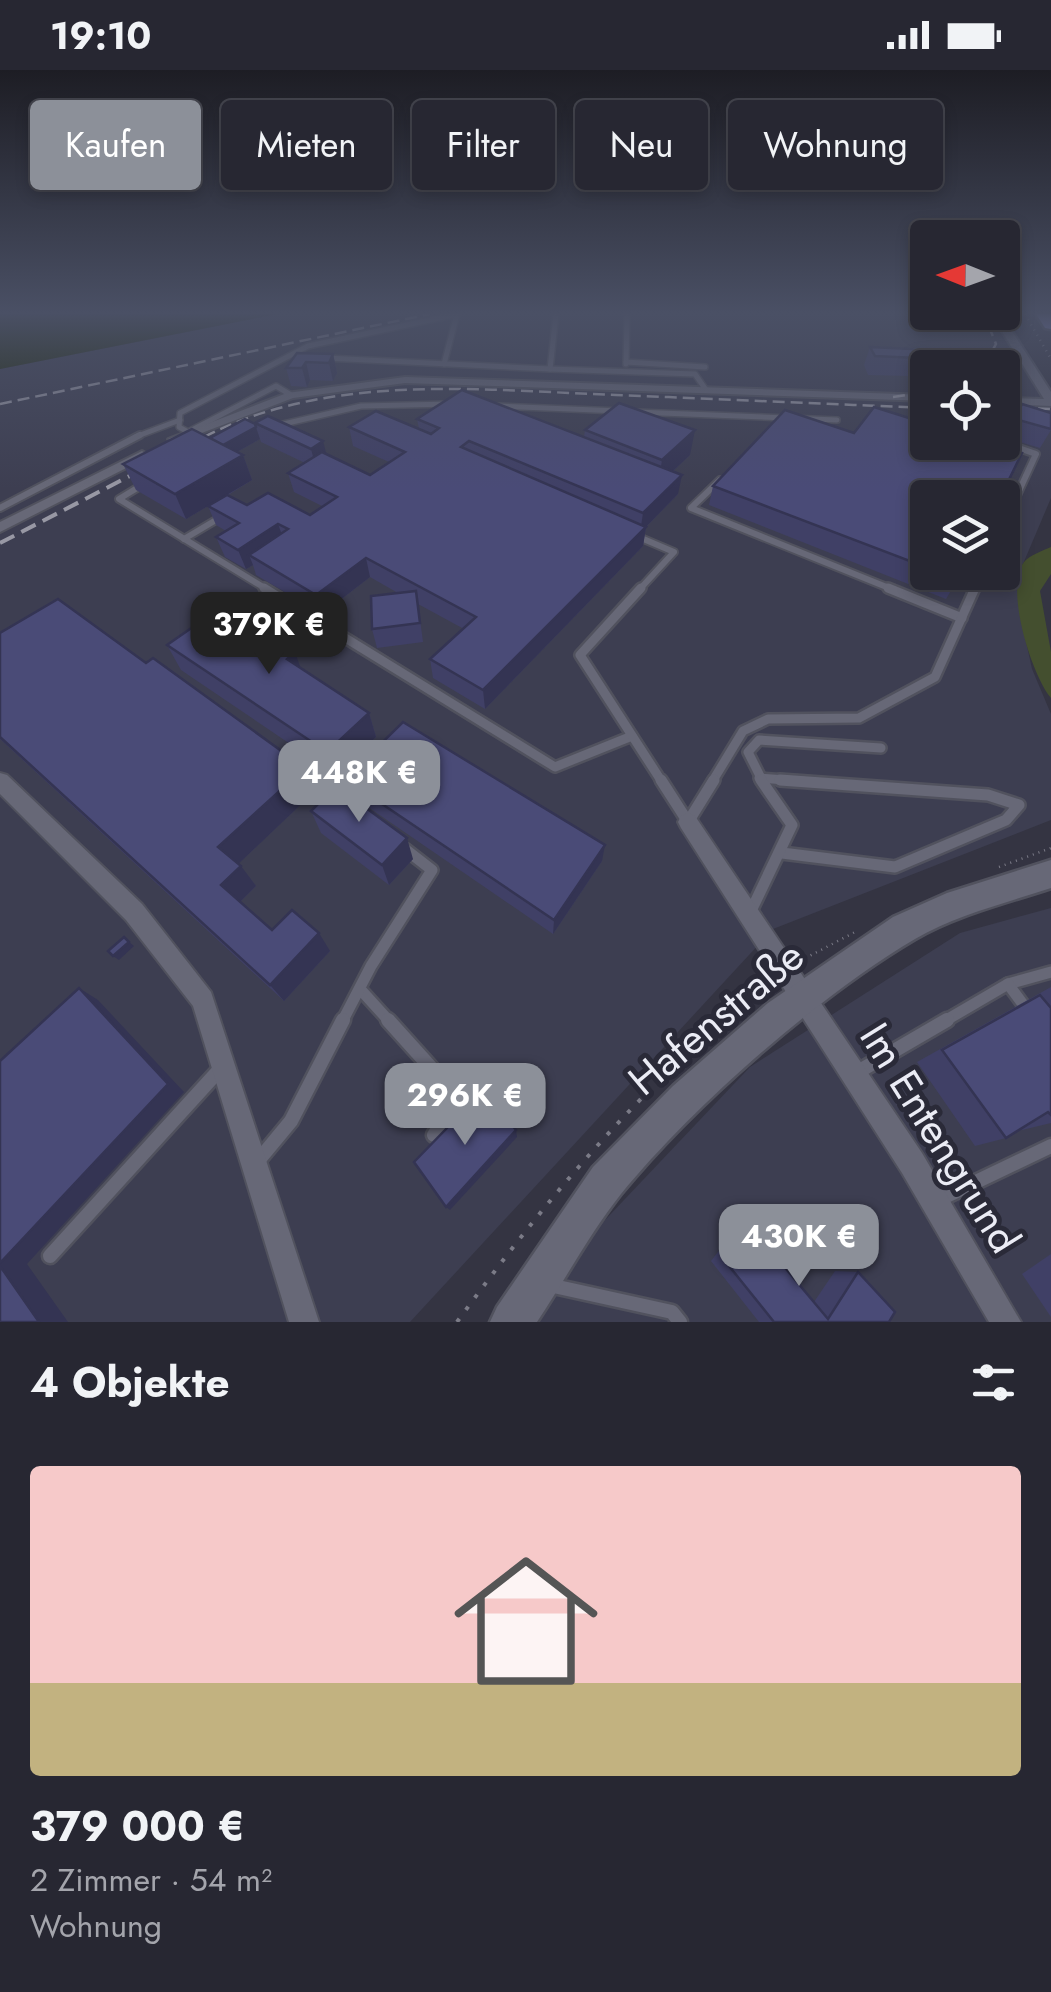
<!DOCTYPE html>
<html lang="de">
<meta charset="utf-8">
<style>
body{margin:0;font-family:Jost,sans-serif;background:#2f2f3a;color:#f1f3f6;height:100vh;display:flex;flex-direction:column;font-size:38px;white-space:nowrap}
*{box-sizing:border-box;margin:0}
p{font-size:32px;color:#a4a5ac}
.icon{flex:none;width:55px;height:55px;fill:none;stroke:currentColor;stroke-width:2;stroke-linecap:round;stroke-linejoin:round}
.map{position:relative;height:1252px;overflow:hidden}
.drawer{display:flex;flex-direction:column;background:#272732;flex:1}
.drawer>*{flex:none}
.banner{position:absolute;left:30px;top:30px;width:992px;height:90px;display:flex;gap:20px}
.needle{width:65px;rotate:271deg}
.tools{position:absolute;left:910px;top:150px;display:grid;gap:20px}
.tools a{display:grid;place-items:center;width:110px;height:110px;border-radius:10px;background:#272732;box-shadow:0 5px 15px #0003,0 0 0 2px #43444d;font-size:50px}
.price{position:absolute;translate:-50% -85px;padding:0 22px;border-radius:20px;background:#8c9099;color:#fff;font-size:32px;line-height:65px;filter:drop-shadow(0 2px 5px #0008)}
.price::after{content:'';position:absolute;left:50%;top:60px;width:30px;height:22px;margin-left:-15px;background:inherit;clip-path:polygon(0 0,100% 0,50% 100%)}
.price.on{background:#222;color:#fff}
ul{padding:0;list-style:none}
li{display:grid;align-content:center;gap:20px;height:530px;padding:0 30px}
li span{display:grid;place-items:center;height:310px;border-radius:10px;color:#555}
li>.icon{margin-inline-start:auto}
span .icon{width:180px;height:180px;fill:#fffc;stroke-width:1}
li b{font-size:42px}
h2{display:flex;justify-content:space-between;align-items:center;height:120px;padding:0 30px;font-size:42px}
.pill{padding:0 35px;border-radius:10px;background:#272732;box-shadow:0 5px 15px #0003,0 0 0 2px #43444d;font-size:35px;line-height:90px}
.pill.on{background:#8c9099;color:#fff}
.status{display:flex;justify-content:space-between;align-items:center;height:70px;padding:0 50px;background:#272732;direction:ltr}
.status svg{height:28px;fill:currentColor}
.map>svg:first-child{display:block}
.built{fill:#3d3e51;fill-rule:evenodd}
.green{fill:#444f2f}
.water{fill:#1b2502}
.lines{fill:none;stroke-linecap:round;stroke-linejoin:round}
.lane-far4-casing{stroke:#51525e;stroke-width:8}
.lane-far3-casing{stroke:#51525e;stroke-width:10}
.lane-far2-casing{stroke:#51525e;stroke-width:14}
.lane-far1-casing{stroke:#51525e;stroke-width:16}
.lane-casing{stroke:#51525e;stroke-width:19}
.street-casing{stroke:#51525e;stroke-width:4}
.secondary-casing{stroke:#51525e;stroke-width:5}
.highway-casing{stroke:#51525e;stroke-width:5}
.path-far1{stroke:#7b7b87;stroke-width:2.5;stroke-dasharray:1 5;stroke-linecap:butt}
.path{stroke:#7b7b87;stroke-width:4;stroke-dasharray:4 11;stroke-linecap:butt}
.lane-far4{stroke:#676877;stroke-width:5}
.lane-far3{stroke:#676877;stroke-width:6}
.lane-far2{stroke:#676877;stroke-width:9}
.lane-far1{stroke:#676877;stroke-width:11}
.lane{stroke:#676877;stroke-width:14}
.street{fill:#676877;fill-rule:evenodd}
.secondary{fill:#676877;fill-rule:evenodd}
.highway{fill:#9798ee;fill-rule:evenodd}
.rail-far1{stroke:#9898a4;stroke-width:2.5;stroke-dasharray:12 6;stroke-linecap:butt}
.rail{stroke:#9898a4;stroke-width:4;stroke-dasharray:16 8;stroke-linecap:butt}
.wall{fill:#404066;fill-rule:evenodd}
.shaded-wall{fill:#343453}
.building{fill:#4a4b77;stroke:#343453;stroke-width:2.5}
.labels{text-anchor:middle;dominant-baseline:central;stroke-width:10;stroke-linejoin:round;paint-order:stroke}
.near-street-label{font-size:42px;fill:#ebecf5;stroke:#2a2a38}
</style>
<div class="status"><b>19:10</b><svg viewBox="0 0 49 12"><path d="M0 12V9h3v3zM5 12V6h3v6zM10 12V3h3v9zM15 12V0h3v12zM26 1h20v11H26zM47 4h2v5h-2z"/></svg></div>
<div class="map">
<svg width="1051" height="1252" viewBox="0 0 1051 1252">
<rect width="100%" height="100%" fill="#343442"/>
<g class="built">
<path d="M277 244H987L1051 338V428L1020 501 1023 558 1032 599 1051 644V750L773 859 410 1252H0V299ZM928 298H1002V372H928ZM928 428H1002V502H928Z"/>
<path d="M1051 838V1252H535L588 1168 750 997 960 863Z"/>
</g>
<path class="green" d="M1051 477V504L1040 521 1051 582V628C1032 606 1004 518 1024 492 1030 485 1042 481 1051 477Z"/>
<path class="water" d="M0 244H277L0 299Z"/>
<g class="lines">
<defs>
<g id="lane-far4">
<path d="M326 288 550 299 556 244"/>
<path d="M626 292 705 297"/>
<path d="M444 294 457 244"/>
<path d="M626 294 627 244"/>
<path d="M550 299 695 304 706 320"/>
<path d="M291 325 276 316 188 362 179 357 180 343 308 276 458 244"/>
<path d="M496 336 620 341"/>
<path d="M636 342 837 350"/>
<path d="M275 356 361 336 450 334"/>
<path d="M135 367 180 350"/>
</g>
<g id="lane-far3">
<path d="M1001 372 1036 384 1002 458"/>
<path d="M720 410 691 438 894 520"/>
<path d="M142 415 119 429 268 520"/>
<path d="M0 438 140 365"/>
<path d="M634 465 674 482 639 520"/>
<path d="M184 469 221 447"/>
<path d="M974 520 982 502"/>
</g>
<g id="lane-far2">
<path d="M264 518 555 697 632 666"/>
<path d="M641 518 580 585 662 712"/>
<path d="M888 518 962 548"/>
<path d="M759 708 813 712"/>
<path d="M712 712 743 661 768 649 859 648 935 607 975 518"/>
<path d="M763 712 748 682 759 670 881 678"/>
</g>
<g id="lane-far1">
<path d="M661 710 688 752 714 710"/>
<path d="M780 710 988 725 1019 735 1006 750 895 797 782 783"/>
<path d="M750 843 792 755 761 710"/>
<path d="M1008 914 1051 902"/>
<path d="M360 919 390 952"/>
<path d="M342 952 371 896 432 800 405 779"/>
<path d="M943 952 1008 914 1028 941"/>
</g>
<g id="lane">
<path d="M388 950 451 1020 453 1036 434 1065"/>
<path d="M856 1003 947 950"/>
<path d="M257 1092 291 1051 343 950"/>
<path d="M936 1131 1051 1076"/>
<path d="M50 1186 222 997"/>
<path d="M549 1215 672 1242 680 1252"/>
</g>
<g id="street">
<path d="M991 244H1001L1051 322V336L1002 334V328L1044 329Z"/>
<path d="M405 307 928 325V331L405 313 293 328 178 372 168 369 287 323Z"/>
<path d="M142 381 148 385 146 388 0 462V452Z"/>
<path d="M0 703 7 705 142 834 211 922 319 1252H289L193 936 126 850 0 724Z"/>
<path d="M688 743 695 746 922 1083 1021 1252H989L902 1103 681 758 678 752 681 746Z"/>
</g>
<path id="secondary" d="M1051 790V818C1006 833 956 845 915 869 817 927 693 1036 621 1124 590 1163 565 1210 537 1252H490L497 1237 593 1097 673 1016 768 933 893 847 947 823Z"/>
<path id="highway" d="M1036 244H1051V259L1045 258Z"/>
</defs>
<use href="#lane-far4" class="lane-far4-casing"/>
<use href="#lane-far3" class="lane-far3-casing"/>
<use href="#lane-far2" class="lane-far2-casing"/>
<use href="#lane-far1" class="lane-far1-casing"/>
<use href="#lane" class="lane-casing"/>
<use href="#street" class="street-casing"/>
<use href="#secondary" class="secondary-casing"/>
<use href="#highway" class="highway-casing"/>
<g class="path-far1">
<path d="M1025 244 1051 289"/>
<path d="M999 797 1051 778"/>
<path d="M800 891 855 862"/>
<path d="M722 952 769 912"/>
</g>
<path class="path" d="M457 1252C537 1142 621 1039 725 950"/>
<use href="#lane-far4" class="lane-far4"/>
<use href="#lane-far3" class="lane-far3"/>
<use href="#lane-far2" class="lane-far2"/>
<use href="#lane-far1" class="lane-far1"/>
<use href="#lane" class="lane"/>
<use href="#street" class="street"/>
<use href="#secondary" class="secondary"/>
<use href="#highway" class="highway"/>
<g class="rail-far1">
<path d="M983 298 996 274 984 244"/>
<path d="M893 327 928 322"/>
<path d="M0 334 430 244"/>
<path d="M1002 337 1051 339"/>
<path d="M204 367C331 302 478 320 616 325 720 329 824 334 928 338"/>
</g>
<path class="rail" d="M0 473 209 365"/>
</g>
<g class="wall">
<path d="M870 277 917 288 909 306 868 305 864 295Z"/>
<path d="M333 284 337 303 333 311 310 310 307 317 291 316 286 298Z"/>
<path d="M1002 298 1016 306 1009 318H1002Z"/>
<path d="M1022 334 1051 343V360L1040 378 1004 367Z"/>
<path d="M417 349 584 367 585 360 690 385 673 401 678 424 646 457 643 476 485 639 433 608 430 589 464 559 418 534 423 572 377 578 372 559 398 523 370 507 322 544 256 505 253 495 246 499 225 487 216 467 226 461 216 455 208 436 186 449 136 420 123 394 255 354 370 405 389 392 353 376 349 357 419 359ZM260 369 261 372 305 393 288 403 294 422 322 436 310 445 247 435 228 425 252 410 243 385 237 382Z"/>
<path d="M713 416 928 428V502H962L946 529 709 435Z"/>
<path d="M0 563 315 721 238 794 256 816 240 832 272 860 330 881 284 931 0 669Z"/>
<path d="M167 575 301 598 369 643 376 667 336 705 181 600Z"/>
<path d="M345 709 602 791 553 864 352 726Z"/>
<path d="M311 741 413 789 389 815 321 763Z"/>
<path d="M1051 917V1053L1022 1060 1021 1059 1006 1068 975 1076 917 992Z"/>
<path d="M751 1157 814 1232 835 1201 858 1202 889 1252H759L711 1191 735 1160Z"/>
<path d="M1051 1184V1247L1022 1204Z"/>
</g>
<g class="shaded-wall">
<path d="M333 284 337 303 333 311 329 293Z"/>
<path d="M306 292 310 310 307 317 302 298Z"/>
<path d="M256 357 260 369 226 388 222 376Z"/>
<path d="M695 360 690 385 658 415 662 390Z"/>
<path d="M323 371 328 390 316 398 311 379Z"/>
<path d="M243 385 252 410 186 449 175 424Z"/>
<path d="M682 405 678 424 640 463 643 443Z"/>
<path d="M278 454 285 473 249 485 253 495 246 499 238 480Z"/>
<path d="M646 457 643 476 485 639 483 620Z"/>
<path d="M366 488 370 507 322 544 316 525Z"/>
<path d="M295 582 304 608 287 589Z"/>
<path d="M369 643 376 667 336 705 327 682Z"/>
<path d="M305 698 315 721 234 798 218 777Z"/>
<path d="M407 768 413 789 389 815 382 795Z"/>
<path d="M605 775 602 791 553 864 554 850Z"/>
<path d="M241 796 256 816 237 835 221 815Z"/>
<path d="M319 863 330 881 284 931 270 915Z"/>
<path d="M129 872 134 876 119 890 113 886Z"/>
<path d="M79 918 98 930 184 1022 27 1194 68 1252H39L0 1196V1193Z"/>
<path d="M516 1060 517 1067 450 1140 446 1137Z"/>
</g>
<g class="building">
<path d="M870 277 912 279 917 288 875 286Z"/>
<path d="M297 283 333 284 329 293 306 292 302 298H286Z"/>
<path d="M987 297 1009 298 1016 306H1002V298Z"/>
<path d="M462 320 682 405 643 443 469 371 461 377 646 457 483 620 430 589 476 547 366 488 316 525 249 485 288 459 278 454 238 480 216 467 239 453 208 436 227 425 247 435 268 423 310 445 337 427 288 403 322 382 370 405 405 382 349 357 376 341 431 364 439 358 417 349Z"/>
<path d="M619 333 695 360 662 390 585 360Z"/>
<path d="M1022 334 1051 343V359L1015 349Z"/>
<path d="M874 337 928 354V372H989L1022 383 1000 428H928V498L713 416 785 340 854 363Z"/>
<path d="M268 346 323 371 311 379 255 353Z"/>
<path d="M245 349 255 354 256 357 223 375 210 368Z"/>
<path d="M192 359 243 385 175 424 123 394Z"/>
<path d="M940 502H962L958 510Z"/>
<path d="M416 521 420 553 372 559 371 526Z"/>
<path d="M58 529 146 593 153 588 305 698 218 777 241 796 221 815 272 860 292 840 319 863 270 915 0 667V563Z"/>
<path d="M223 536 295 582 287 589 369 643 327 682 167 575Z"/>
<path d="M403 652 605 775 554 850 345 709Z"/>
<path d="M336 716 407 768 382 795 311 741Z"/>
<path d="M124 867 129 872 113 886 108 881Z"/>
<path d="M79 918 168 1014 0 1193V991Z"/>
<path d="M1040 925 1051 938V1045L1048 1042 1006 1068 942 980Z"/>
<path d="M484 1020 516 1060 446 1137 414 1092Z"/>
<path d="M751 1157 828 1249 858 1202 895 1242 889 1252H774L725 1191Z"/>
<path d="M0 1196 39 1252H0Z"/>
</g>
<linearGradient id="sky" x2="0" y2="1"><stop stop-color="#1d1d24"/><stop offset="0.58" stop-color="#4a5065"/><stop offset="1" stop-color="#4a5065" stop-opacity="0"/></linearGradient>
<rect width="1051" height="419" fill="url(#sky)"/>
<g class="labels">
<g class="near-street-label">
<text transform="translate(716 948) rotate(-40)">Hafenstraße</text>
<text transform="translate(940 1068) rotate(58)">Im Entengrund</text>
</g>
</g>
</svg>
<div class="tools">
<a><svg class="needle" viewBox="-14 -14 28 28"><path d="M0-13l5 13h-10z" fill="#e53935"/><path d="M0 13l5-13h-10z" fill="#a4a5ac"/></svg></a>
<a><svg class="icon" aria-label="locate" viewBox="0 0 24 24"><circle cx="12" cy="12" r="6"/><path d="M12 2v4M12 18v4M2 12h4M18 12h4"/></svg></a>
<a><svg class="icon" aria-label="layers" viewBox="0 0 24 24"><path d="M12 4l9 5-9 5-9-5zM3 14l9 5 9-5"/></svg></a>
</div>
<b class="price on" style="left:269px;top:607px">379K €</b>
<b class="price" style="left:359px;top:755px">448K €</b>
<b class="price" style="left:465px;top:1078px">296K €</b>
<b class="price" style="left:799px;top:1219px">430K €</b>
<div class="banner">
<a class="pill on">Kaufen</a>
<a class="pill">Mieten</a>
<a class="pill">Filter</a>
<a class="pill">Neu</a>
<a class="pill">Wohnung</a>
</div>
</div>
<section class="drawer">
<h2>4 Objekte<svg class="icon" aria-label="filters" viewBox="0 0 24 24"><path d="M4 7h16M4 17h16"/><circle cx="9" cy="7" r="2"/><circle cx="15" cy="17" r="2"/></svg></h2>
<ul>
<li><span style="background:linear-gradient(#f6c9c9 70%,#c2b280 0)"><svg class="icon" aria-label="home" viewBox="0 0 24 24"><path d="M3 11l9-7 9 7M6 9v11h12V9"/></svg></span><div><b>379 000 €</b><p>2 Zimmer · 54 m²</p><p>Wohnung</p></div></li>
</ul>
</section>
